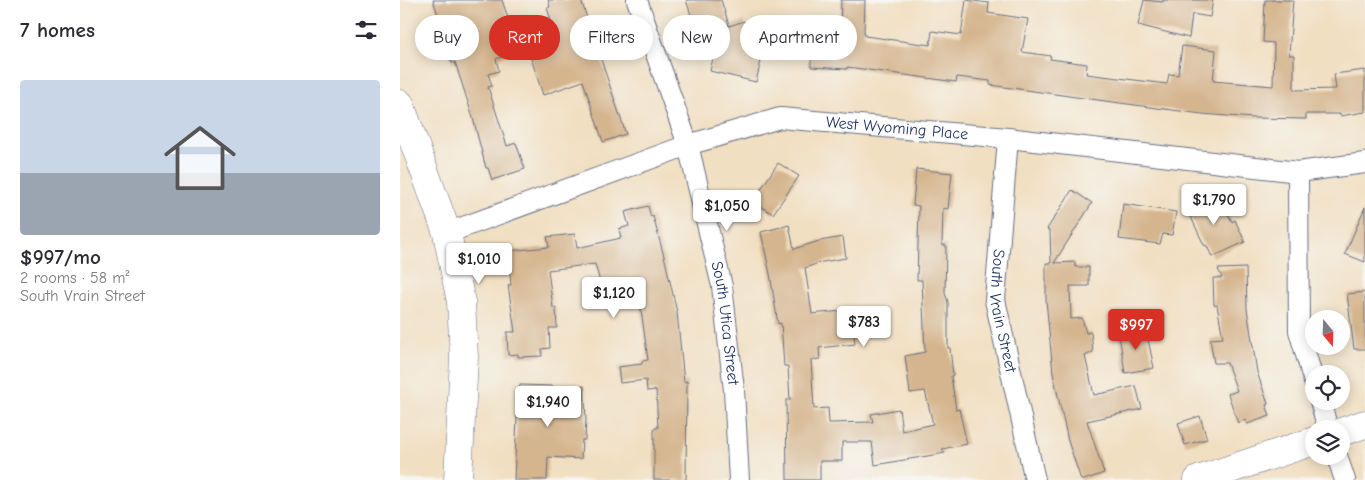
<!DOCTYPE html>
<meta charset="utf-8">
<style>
body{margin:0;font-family:"Comic Neue",sans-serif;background:#f7f7f7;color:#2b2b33;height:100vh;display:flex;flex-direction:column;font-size:19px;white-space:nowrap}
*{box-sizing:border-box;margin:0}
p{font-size:16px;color:#7c7c81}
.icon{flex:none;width:28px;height:28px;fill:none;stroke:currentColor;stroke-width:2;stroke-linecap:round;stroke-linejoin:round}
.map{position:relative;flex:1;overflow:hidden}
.drawer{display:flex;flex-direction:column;background:#fff;width:400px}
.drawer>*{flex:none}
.top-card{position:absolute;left:15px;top:15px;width:475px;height:45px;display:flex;gap:10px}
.needle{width:32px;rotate:161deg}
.tools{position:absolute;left:905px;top:310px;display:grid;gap:10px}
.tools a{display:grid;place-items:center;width:45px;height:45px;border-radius:50%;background:#fff;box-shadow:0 2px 12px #0003;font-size:25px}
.price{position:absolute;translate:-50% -42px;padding:0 11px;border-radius:5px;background:#fff;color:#222;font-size:16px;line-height:32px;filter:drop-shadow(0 1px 2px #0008)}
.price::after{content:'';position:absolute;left:50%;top:30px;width:15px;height:11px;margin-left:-8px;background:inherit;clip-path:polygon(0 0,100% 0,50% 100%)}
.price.on{background:#d93025;color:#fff}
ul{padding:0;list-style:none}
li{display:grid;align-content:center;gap:10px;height:265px;padding:0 20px}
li+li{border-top:1px solid #e1e1e2}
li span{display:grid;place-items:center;height:155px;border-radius:5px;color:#555}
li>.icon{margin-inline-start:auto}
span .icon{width:90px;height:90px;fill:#fffc;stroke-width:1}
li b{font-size:21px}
h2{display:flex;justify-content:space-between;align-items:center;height:60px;padding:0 20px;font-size:21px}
.pill{padding:0 18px;border-radius:22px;background:#fff;box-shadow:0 2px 12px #0003;font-size:18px;line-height:45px}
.pill.on{background:#d93025;color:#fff}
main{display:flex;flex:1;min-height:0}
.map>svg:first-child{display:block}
.building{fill:#d5b58e}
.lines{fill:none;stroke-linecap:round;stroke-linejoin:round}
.street-casing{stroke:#666d81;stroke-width:22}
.secondary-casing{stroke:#666d81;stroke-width:29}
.street{stroke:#fff;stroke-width:20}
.secondary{stroke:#fff;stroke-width:28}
.labels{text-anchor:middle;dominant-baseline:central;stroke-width:4;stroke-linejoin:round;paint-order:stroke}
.street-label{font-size:16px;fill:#1b2f5e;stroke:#f6f6f2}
</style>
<main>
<section class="drawer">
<h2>7 homes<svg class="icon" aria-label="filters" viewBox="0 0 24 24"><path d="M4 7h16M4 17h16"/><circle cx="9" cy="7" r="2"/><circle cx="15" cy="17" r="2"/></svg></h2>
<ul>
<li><span style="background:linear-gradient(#c9d6e8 60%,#9aa5b1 0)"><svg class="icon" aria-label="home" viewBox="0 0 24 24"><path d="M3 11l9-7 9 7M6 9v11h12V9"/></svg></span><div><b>$997/mo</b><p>2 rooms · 58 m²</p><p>South Vrain Street</p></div></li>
</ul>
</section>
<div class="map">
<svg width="965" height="480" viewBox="0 0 965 480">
<rect width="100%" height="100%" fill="#f6f6f2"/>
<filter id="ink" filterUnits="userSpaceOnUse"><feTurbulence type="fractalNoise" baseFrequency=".02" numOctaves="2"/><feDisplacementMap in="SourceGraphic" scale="10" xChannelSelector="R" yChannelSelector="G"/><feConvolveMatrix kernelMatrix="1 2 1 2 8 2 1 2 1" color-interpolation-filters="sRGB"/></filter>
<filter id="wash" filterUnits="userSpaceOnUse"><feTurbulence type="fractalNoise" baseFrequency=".0096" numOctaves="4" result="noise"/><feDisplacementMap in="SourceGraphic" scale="20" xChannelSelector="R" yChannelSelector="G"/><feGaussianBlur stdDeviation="1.12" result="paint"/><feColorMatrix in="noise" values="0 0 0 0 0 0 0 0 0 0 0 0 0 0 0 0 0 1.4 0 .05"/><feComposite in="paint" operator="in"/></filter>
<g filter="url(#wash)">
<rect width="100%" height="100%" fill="#f1dfc2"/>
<g id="blocks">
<g class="building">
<path d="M33 0H102L119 51 96 59 99 71 88 74 92 86 88 87 107 146 116 143 125 169 92 180 88 168H86L73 118 55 62 52 63 46 46 48 45 44 32Z"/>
<path d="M148 0H181L226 134 203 142 183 81 143 95 129 52 158 42 147 8 150 7Z"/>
<path d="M286 0H321L329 25 298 35 297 32 295 33 290 15H291Z"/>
<path d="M441 0H465L464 33H465V36L530 45 532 31 561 35 566 0 589 3 588 13 628 19 622 52 651 56 650 59 687 64 686 74 767 84 769 74 778 75 782 46 816 50 813 81 873 86 874 43 863 42 865 0H893L889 55H894V90L936 89 934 74 965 70V112L940 116V114H906V119L853 118 802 114 683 98 590 85V81L557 77 556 82 447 67V69L411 67 412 33 440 34Z"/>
<path d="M744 0 763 2V0H813L810 17 792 14 789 38 738 25Z"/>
<path d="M344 21 349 35 366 39 356 82 310 71 320 29Z"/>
<path d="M378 163 399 176 373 214 353 201Z"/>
<path d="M516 169 552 173 548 209 543 208 542 245H546L545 293 548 302V348H550L553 375 551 376 556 410 559 409 567 444 542 449 545 453 475 465 472 442H442V461H420V480H387L386 400H390L388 366H384L381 323 378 324 370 274 361 232 389 225 394 249 419 241 443 237 446 258 422 262 405 268 412 314 451 310 455 344 419 348 420 359 411 360 414 409 428 408 429 423 473 422 471 414 499 409 502 431 533 424 525 391 510 393 505 356 525 352 522 280H517L519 206 513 205Z"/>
<path d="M672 190 692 203 654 263 675 262V267H689V286H670L671 319 682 318 686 333 691 332 693 352 685 356 694 395 736 386 742 409 687 421 704 473 684 480H681L668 441 653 373 646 300V263H651L650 231 647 229Z"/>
<path d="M796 198 823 203 832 222 835 220 845 242 812 257 807 246 804 245 783 200 796 202Z"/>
<path d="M723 204 776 212 772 235 763 234 760 244 719 239Z"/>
<path d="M248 206 251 217 253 216 265 260 277 312 284 382 287 381 286 480H254V428H258L256 390 247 391 246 380 220 383 218 367 242 364V361L248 360 240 302 234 303 229 282 202 289 195 264 148 270 153 308H156L157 328H149L150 348 142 349V356L118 357V354L108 355 107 332H115L108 285H111L108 251 149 247 147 237 175 234 177 248 221 238 219 229 229 226 225 212Z"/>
<path d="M965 207V262L945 254Z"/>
<path d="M846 268 847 309 857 372 868 404 866 405 870 416 847 424 845 420 838 423 828 394 837 391 827 363H814L810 339 823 338 817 305H814L813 278H822L818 269Z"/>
<path d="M965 292V349H954L947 294Z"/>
<path d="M746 330 754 368 725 373 719 334Z"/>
<path d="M120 385 153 386 152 388 184 386 186 419 185 440H182L181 459 148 457 147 480H114L118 397Z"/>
<path d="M800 416 807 439 785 445 778 423Z"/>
</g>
</g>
</g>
<g filter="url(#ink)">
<use href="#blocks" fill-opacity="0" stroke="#666d81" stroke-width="1"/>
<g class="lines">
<defs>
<g id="street">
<path id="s1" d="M237 0 288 145 322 286 334 390 339 480"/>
<path id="s2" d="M608 138 595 300 635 480"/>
<path d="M898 172 899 331 914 382"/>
<path id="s3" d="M47 233 288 145 380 118 608 138 898 172 965 163"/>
<path d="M920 401 928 429"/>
<path d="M937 456 945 480"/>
</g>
<g id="secondary">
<path d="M0 104 47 233 61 302 64 357 58 480"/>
<path d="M941 432 965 424"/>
<path d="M798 480 914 441"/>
</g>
</defs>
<use href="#street" class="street-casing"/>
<use href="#secondary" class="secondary-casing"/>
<use href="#street" class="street"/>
<use href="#secondary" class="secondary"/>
</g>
</g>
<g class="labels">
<g class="street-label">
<text stroke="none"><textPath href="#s3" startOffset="470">West Wyoming Place</textPath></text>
<text stroke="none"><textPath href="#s2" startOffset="174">South Vrain Street</textPath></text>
<text stroke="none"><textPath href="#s1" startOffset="336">South Utica Street</textPath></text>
</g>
</g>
</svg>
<div class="tools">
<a><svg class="needle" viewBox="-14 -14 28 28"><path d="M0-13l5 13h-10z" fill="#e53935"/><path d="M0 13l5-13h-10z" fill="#7c7c81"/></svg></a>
<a><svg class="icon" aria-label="locate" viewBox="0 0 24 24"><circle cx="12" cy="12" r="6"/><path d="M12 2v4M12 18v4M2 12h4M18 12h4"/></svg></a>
<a><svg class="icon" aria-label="layers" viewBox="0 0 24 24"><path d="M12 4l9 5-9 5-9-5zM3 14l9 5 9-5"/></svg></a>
</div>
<b class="price" style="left:814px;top:226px">$1,790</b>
<b class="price" style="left:327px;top:232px">$1,050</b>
<b class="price" style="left:79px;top:285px">$1,010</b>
<b class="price" style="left:214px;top:319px">$1,120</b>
<b class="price" style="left:464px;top:348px">$783</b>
<b class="price on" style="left:736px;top:351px">$997</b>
<b class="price" style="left:148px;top:428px">$1,940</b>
<div class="top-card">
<a class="pill">Buy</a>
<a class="pill on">Rent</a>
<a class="pill">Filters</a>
<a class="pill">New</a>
<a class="pill">Apartment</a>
</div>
</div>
</main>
